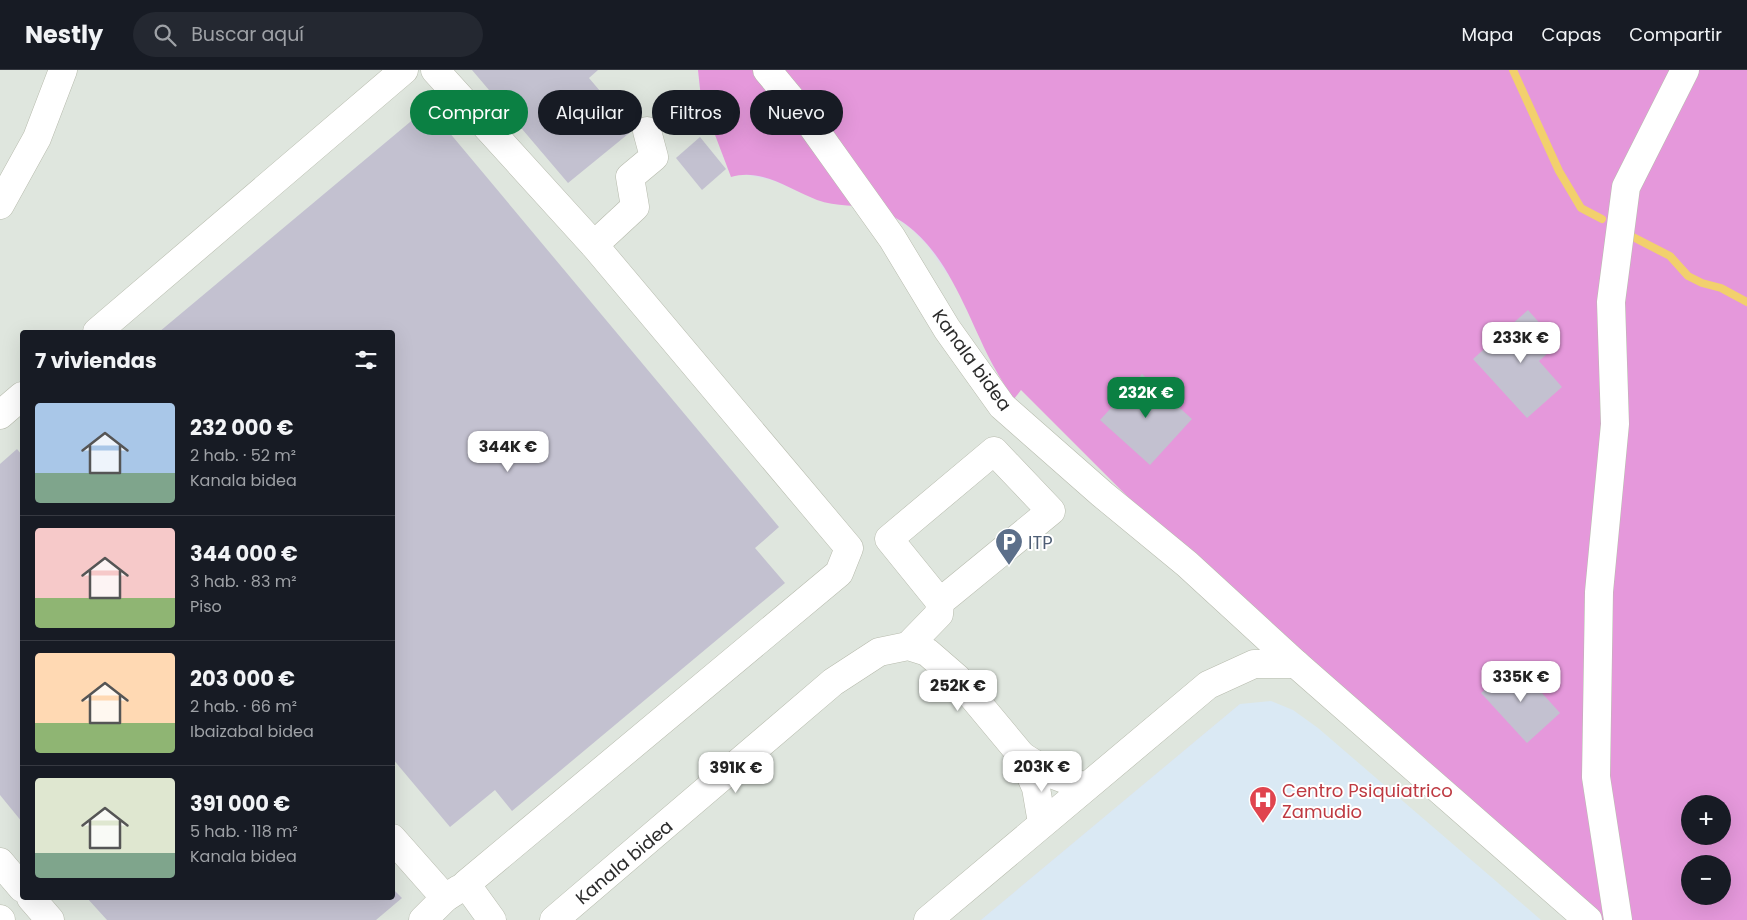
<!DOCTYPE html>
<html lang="es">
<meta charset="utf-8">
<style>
body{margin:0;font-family:Poppins,sans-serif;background:#242831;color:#f1f3f6;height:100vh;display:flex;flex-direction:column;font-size:19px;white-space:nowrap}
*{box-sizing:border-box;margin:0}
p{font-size:16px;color:#9ea1a6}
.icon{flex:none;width:28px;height:28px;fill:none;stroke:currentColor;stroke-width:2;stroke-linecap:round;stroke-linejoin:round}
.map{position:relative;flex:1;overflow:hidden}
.details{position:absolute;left:20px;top:260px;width:375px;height:570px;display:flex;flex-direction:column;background:#171b24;border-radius:5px;box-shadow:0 5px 20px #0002}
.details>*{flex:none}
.guide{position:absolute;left:410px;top:20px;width:475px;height:45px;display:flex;gap:10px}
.controls{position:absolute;left:1681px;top:725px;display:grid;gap:10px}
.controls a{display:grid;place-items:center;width:50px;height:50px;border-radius:50%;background:#171b24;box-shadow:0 5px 20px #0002;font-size:25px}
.price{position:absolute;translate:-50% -42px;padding:0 11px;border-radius:10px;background:#fff;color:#222;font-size:16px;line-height:32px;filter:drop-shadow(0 1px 2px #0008)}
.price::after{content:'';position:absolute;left:50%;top:30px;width:15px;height:11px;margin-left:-8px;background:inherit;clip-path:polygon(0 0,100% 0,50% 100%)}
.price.selected{background:#0b8043;color:#fff}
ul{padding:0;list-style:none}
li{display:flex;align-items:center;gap:15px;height:125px;padding:0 15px}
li+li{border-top:1px solid #363941}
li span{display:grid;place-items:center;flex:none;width:140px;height:100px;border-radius:5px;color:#555}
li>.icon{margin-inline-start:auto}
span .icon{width:60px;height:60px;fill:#fffc;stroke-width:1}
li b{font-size:21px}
h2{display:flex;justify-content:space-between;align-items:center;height:60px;padding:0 15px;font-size:21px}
.tag{padding:0 18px;border-radius:22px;background:#171b24;box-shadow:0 5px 20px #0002;font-size:18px;line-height:45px}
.tag.selected{background:#0b8043;color:#fff}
header{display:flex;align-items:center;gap:30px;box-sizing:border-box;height:70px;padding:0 25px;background:#171b24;border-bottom:1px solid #363941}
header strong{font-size:24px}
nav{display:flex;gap:28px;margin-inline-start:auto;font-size:18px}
.search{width:350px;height:45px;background:#242831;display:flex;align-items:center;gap:12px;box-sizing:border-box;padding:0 18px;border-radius:28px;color:#9ea1a6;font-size:19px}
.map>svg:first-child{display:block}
.industrial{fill:#dfe6de;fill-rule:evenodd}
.medical{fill:#dae9f4}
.green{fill:#e598db;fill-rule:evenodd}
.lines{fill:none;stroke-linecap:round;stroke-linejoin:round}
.stream{stroke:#f2d06d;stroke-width:8}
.building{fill:#c3c1d0}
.minor-casing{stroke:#b7bbad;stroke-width:29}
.minor{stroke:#fff;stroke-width:28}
.labels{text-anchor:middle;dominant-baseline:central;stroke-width:4;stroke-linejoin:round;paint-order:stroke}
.street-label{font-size:18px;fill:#2b2b2b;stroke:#fff}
.service-label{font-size:18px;fill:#4e5e75;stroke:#fff;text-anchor:start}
.health-label{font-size:18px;fill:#be3a42;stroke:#fff;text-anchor:start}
</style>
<header>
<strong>Nestly</strong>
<div class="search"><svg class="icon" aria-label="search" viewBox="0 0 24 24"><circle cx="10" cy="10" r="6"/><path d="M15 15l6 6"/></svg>Buscar aquí</div>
<nav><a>Mapa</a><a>Capas</a><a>Compartir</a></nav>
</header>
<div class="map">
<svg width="1747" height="850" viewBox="0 0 1747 850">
<rect width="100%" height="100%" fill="#dedded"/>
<path class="industrial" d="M0 0H698L701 28 743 104 772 110 822 131 877 140 899 150 911 159 927 175 955 215 994 297 1014 329 1021 319 1301 600 1596 850H1510L1240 634 981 850H0ZM22 262H392V828H22Z"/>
<path class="medical" d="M1271 631 1293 640 1318 658 1541 850H981L1240 634Z"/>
<path class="green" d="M698 0H1747V850H1596L1301 600 1021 320 1014 329C1007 319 1000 308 994 297 965 244 943 160 877 140 858 134 836 137 817 130 789 119 762 98 731 107L701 28ZM1690 734H1722V766H1690ZM1690 794H1722V826H1690Z"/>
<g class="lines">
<g class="stream">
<path d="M1513 0 1559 101 1581 138 1602 149"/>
<path d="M1633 167 1670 186 1688 206 1702 213 1721 218 1747 232"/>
</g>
</g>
<g class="building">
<path d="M472 0H598L589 8 633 60 568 113Z"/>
<path d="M428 37 779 457 755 478 785 513 512 741 495 720 450 757 392 688V262H159Z"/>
<path d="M700 67 726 99 702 120 676 88Z"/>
<path d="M1528 240 1558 274 1539 291 1562 317 1527 348 1473 289Z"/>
<path d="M1142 304 1192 349 1150 395 1100 350Z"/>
<path d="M17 379 22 385V752L0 725V394Z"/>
<path d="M1515 593 1560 643 1527 673 1481 623Z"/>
<path d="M392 818 402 828 376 850H107L87 828H392Z"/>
</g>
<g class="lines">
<defs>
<g id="minor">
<path d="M435 0 594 175 849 478 839 503 466 814 492 850"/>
<path d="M767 0 805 46 892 168 947 259 1002 336 1102 424 1187 494 1296 594"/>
<path d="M0 135 37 68 63 0"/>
<path d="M594 175 635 137 630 107 654 87 647 61"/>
<path d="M97 262 404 0"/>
<path d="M0 345 22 326"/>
<path d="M908 576 939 544 940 532 1051 441 994 381 889 469 940 532"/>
<path d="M1022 686 1051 704 1085 717"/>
<path d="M392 768 445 828"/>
<path d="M0 792 22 818"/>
<path d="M31 828 50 850"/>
<path d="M0 849 1 850"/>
<path d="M423 850 445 828 459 819"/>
<path d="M554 850 833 612 879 582 908 576 927 582 957 608 1022 686 1036 718 1042 753"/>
<path d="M928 850 1208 615 1254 594H1296L1588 850"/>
<path d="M1618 850 1596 707 1599 522 1615 354 1611 232 1626 117 1685 0"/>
</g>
</defs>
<use href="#minor" class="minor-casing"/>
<use href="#minor" class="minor"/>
</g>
<defs>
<symbol id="parking-pin" viewBox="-11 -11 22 30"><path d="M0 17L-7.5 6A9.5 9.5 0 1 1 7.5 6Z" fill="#5c6f8a" stroke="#fff"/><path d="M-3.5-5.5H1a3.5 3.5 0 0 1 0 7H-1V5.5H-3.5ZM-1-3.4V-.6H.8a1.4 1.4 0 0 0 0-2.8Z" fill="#fff"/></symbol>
<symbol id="hospital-pin" viewBox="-11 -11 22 30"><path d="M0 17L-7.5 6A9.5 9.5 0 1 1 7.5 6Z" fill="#e0444e" stroke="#fff"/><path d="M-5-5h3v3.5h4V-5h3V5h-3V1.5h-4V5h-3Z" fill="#fff"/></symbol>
</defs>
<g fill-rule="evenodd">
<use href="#parking-pin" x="993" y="456" width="32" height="43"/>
<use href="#hospital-pin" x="1247" y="714" width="32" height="43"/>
</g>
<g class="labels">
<g class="street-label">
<text transform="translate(972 290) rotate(54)">Kanala bidea</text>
<text transform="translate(624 792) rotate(-40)">Kanala bidea</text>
</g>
<g class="service-label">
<text x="1028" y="472">ITP</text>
</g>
<g class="health-label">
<text x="1282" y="720">Centro Psiquiatrico<tspan x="1282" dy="21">Zamudio</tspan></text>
</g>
</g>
</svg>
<div class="controls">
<a>+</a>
<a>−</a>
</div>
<b class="price" style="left:1521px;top:294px">233K €</b>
<b class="price selected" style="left:1146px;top:349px">232K €</b>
<b class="price" style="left:508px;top:403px">344K €</b>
<b class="price" style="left:1521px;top:633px">335K €</b>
<b class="price" style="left:958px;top:642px">252K €</b>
<b class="price" style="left:1042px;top:723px">203K €</b>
<b class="price" style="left:736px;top:724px">391K €</b>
<div class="guide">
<a class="tag selected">Comprar</a>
<a class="tag">Alquilar</a>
<a class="tag">Filtros</a>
<a class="tag">Nuevo</a>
</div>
<section class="details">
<h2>7 viviendas<svg class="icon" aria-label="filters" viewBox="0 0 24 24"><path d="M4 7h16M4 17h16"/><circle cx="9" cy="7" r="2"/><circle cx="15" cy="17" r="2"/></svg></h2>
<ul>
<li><span style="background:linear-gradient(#a9c7e8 70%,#7fa58c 0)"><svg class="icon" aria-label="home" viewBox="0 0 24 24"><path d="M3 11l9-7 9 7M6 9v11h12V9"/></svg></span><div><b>232 000 €</b><p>2 hab. · 52 m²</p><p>Kanala bidea</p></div></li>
<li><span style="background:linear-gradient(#f6c9c9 70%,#8fb573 0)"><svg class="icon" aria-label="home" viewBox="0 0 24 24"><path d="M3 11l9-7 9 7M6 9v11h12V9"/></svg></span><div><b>344 000 €</b><p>3 hab. · 83 m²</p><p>Piso</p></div></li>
<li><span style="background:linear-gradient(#ffd9b3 70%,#8fb573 0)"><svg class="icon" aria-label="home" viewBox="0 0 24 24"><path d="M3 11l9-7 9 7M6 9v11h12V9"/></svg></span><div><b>203 000 €</b><p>2 hab. · 66 m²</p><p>Ibaizabal bidea</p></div></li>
<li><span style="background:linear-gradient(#dfe7d0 75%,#7fa58c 0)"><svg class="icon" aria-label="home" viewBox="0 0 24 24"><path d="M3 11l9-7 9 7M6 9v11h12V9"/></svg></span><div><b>391 000 €</b><p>5 hab. · 118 m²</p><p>Kanala bidea</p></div></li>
</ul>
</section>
</div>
